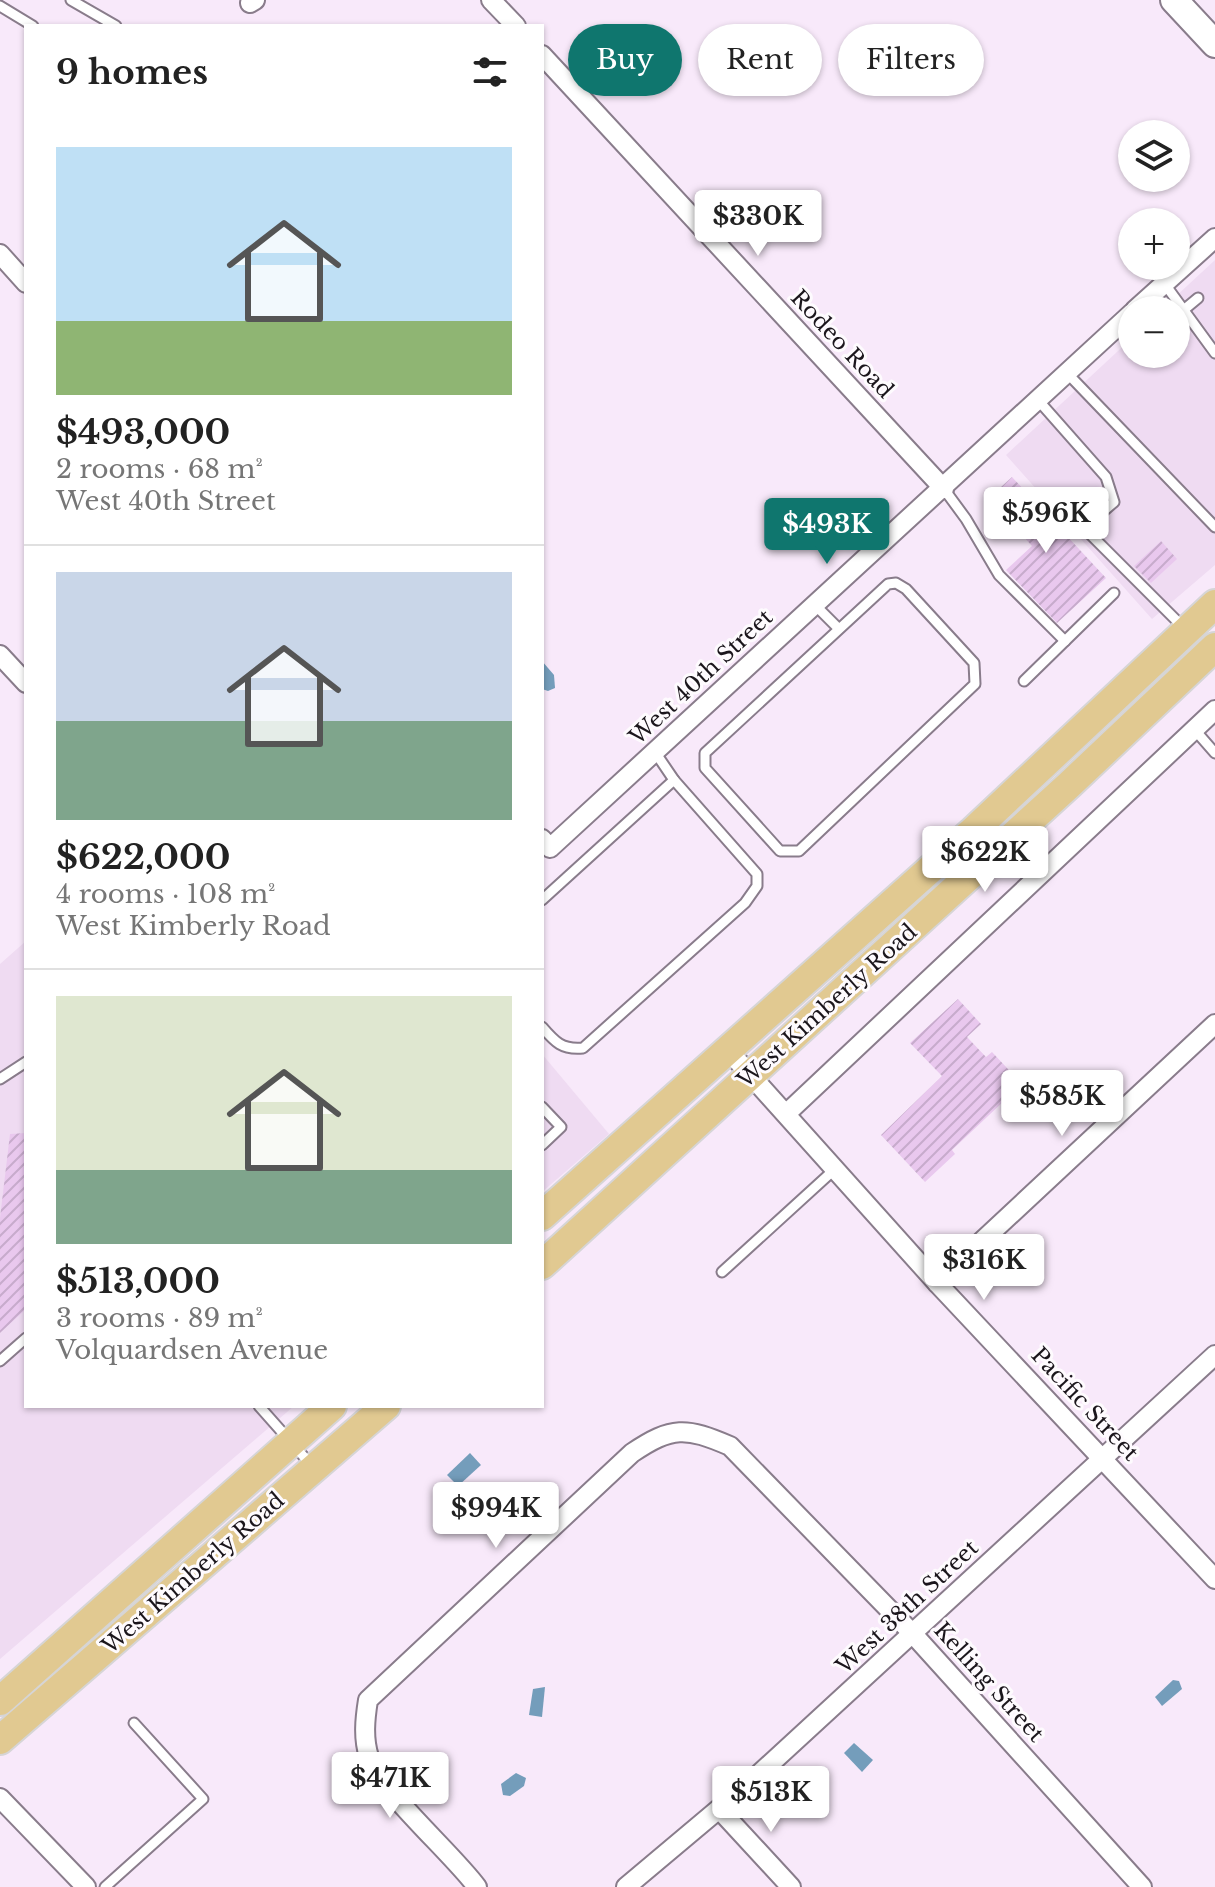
<!DOCTYPE html>
<meta charset="utf-8">
<style>
body{margin:0;font-family:"Libre Baskerville",serif;background:#f6f6f6;color:#222;height:100vh;display:flex;flex-direction:column;font-size:30px;white-space:nowrap}
*{box-sizing:border-box;margin:0}
p{font-size:26px;color:#767676}
.icon{flex:none;width:44px;height:44px;fill:none;stroke:currentColor;stroke-width:2;stroke-linecap:round;stroke-linejoin:round}
.map{position:relative;flex:1;overflow:hidden}
.details{position:absolute;left:24px;top:24px;width:520px;height:1384px;display:flex;flex-direction:column;background:#fff;border-radius:0px;box-shadow:0 2px 6px #0004}
.details>*{flex:none}
.hud{position:absolute;left:568px;top:24px;width:526px;height:72px;display:flex;gap:16px}
.fabs{position:absolute;left:1118px;top:120px;display:grid;gap:16px}
.fabs a{display:grid;place-items:center;width:72px;height:72px;border-radius:50%;background:#fff;box-shadow:0 2px 6px #0004;font-size:40px}
.price{position:absolute;translate:-50% -68px;padding:0 18px;border-radius:8px;background:#fff;color:#222;font-size:26px;line-height:52px;filter:drop-shadow(0 2px 4px #0008)}
.price::after{content:'';position:absolute;left:50%;top:48px;width:24px;height:18px;margin-left:-12px;background:inherit;clip-path:polygon(0 0,100% 0,50% 100%)}
.price.selected{background:#0f766e;color:#fff}
ul{padding:0;list-style:none}
li{display:grid;align-content:center;gap:16px;height:424px;padding:0 32px}
li+li{border-top:2px solid #e0e0e0}
li span{display:grid;place-items:center;height:248px;border-radius:0px;color:#555}
li>.icon{margin-inline-start:auto}
span .icon{width:144px;height:144px;fill:#fffc;stroke-width:1}
li b{font-size:34px}
h2{display:flex;justify-content:space-between;align-items:center;height:96px;padding:0 32px;font-size:34px}
.chip{padding:0 28px;border-radius:36px;background:#fff;box-shadow:0 2px 6px #0004;font-size:28px;line-height:72px}
.chip.selected{background:#0f766e;color:#fff}
.map>svg:first-child{display:block}
.built{fill:#efdbf2}
.water{fill:#749dbb}
.building{fill:url(#building-hatch)}
.lines{fill:none;stroke-linecap:round;stroke-linejoin:round}
.lane-casing{stroke:#897c8b;stroke-width:13}
.street-casing{stroke:#897c8b;stroke-width:22}
.secondary-casing{stroke:#897c8b;stroke-width:30}
.primary-casing{stroke:#d6d5d6;stroke-width:32}
.lane{stroke:#fff;stroke-width:9}
.street{stroke:#fff;stroke-width:18}
.secondary{stroke:#fff;stroke-width:26}
.primary{stroke:#e1c991;stroke-width:28}
.labels{text-anchor:middle;dominant-baseline:central;stroke-width:6;stroke-linejoin:round;paint-order:stroke}
.street-label{font-size:22px;fill:#1b161c;stroke:#fefbfe}
</style>
<div class="map">
<svg width="1215" height="1887" viewBox="0 0 1215 1887">
<defs>
<pattern id="building-hatch" width="6" height="6" patternUnits="userSpaceOnUse" patternTransform="scale(2)"><rect width="6" height="6" fill="#e9c8ee"/><path d="M-1 1l2-2M0 6l6-6M5 7l2-2" fill="none" stroke="#c7abcc"/></pattern>
</defs>
<rect width="100%" height="100%" fill="#f8e9fa"/>
<g class="built">
<path d="M1215 260V565L1152 619 1006 455 1132 338V354H1176V310H1161Z"/>
<path d="M26 941V1406H294L0 1659V964Z"/>
<path d="M542 1054 609 1134 542 1192Z"/>
</g>
<g class="water">
<path d="M542 661 554 675 555 688 548 691 542 689Z"/>
<path d="M470 1453 481 1465 458 1486 447 1475Z"/>
<path d="M1173 1680 1179 1681 1182 1689 1162 1706 1155 1697Z"/>
<path d="M545 1687 542 1717 529 1715 533 1689Z"/>
<path d="M854 1743 873 1760 862 1772 844 1753Z"/>
<path d="M516 1773 526 1778 524 1786 510 1796 503 1795 501 1784Z"/>
</g>
<g class="building">
<path d="M1012 477 1106 578 1057 623 1006 570 1032 546 989 498Z"/>
<path d="M1161 541 1177 559 1151 583 1134 566Z"/>
<path d="M958 999 981 1024 967 1037 986 1057 992 1052 1022 1084 952 1150 955 1154 925 1182 881 1135 942 1076 910 1043Z"/>
<path d="M26 1133V1309L0 1333V1218L10 1134Z"/>
</g>
<g class="lines">
<defs>
<g id="lane">
<path d="M71 0 116 26"/>
<path d="M0 6 33 26"/>
<path d="M1164 283 1215 353"/>
<path d="M1186 308 1198 298"/>
<path d="M1067 373 1215 527"/>
<path d="M1038 400 1106 477 1114 502 1084 528 1183 627"/>
<path d="M944 489 966 519 999 575 1065 641"/>
<path d="M896 583 906 589 974 663 975 684 799 851H780L705 768V753L888 584Z"/>
<path d="M815 605 838 628"/>
<path d="M1024 681 1114 593"/>
<path d="M1194 729 1215 753"/>
<path d="M655 752 674 780"/>
<path d="M542 900 674 780 757 874V886L745 903 583 1048C562 1050 555 1042 542 1027"/>
<path d="M0 1079 26 1062"/>
<path d="M542 1107 561 1127 542 1145"/>
<path d="M722 1272 835 1169"/>
<path d="M0 1361 26 1338"/>
<path d="M259 1406 313 1467"/>
<path d="M105 1887 203 1799 134 1723"/>
</g>
<g id="street">
<path d="M491 0 516 26"/>
<path d="M250 3 255 0"/>
<path d="M542 55 944 489"/>
<path d="M0 254 26 283"/>
<path d="M1135 310 1215 238"/>
<path d="M0 655 26 683"/>
<path d="M542 839 550 848 1132 313"/>
<path d="M727 1049 937 1283 1215 1579"/>
<path d="M787 1113 1215 710"/>
<path d="M937 1283 1215 1024"/>
<path d="M0 1798 86 1887"/>
<path d="M719 1809 791 1887"/>
<path d="M477 1887C453 1854 379 1790 369 1757 363 1738 365 1719 368 1700L632 1453C672 1426 686 1427 730 1446L913 1634 1142 1887"/>
<path d="M626 1887 745 1787 1215 1355"/>
</g>
<path id="secondary" d="M1174 0 1215 44"/>
<g id="primary">
<path d="M542 1216 973 831 1215 604"/>
<path d="M542 1265 1069 785 1215 647"/>
<path d="M0 1701 332 1406"/>
<path d="M0 1740 386 1406"/>
</g>
</defs>
<use href="#lane" class="lane-casing"/>
<use href="#street" class="street-casing"/>
<use href="#secondary" class="secondary-casing"/>
<use href="#primary" class="primary-casing"/>
<use href="#lane" class="lane"/>
<use href="#street" class="street"/>
<use href="#secondary" class="secondary"/>
<use href="#primary" class="primary"/>
</g>
<g class="labels">
<g class="street-label">
<text transform="translate(842 344) rotate(47)">Rodeo Road</text>
<text transform="translate(701 677) rotate(-43)">West 40th Street</text>
<text transform="translate(827 1006) rotate(-42)">West Kimberly Road</text>
<text transform="translate(1085 1404) rotate(47)">Pacific Street</text>
<text transform="translate(193 1573) rotate(-41)">West Kimberly Road</text>
<text transform="translate(907 1607) rotate(-43)">West 38th Street</text>
<text transform="translate(989 1682) rotate(48)">Kelling Street</text>
</g>
</g>
</svg>
<div class="fabs">
<a><svg class="icon" aria-label="layers" viewBox="0 0 24 24"><path d="M12 4l9 5-9 5-9-5zM3 14l9 5 9-5"/></svg></a>
<a>+</a>
<a>−</a>
</div>
<b class="price" style="left:758px;top:258px">$330K</b>
<b class="price" style="left:1046px;top:555px">$596K</b>
<b class="price selected" style="left:827px;top:566px">$493K</b>
<b class="price" style="left:985px;top:894px">$622K</b>
<b class="price" style="left:1062px;top:1138px">$585K</b>
<b class="price" style="left:984px;top:1302px">$316K</b>
<b class="price" style="left:496px;top:1550px">$994K</b>
<b class="price" style="left:390px;top:1820px">$471K</b>
<b class="price" style="left:771px;top:1834px">$513K</b>
<div class="hud">
<a class="chip selected">Buy</a>
<a class="chip">Rent</a>
<a class="chip">Filters</a>
</div>
<section class="details">
<h2>9 homes<svg class="icon" aria-label="filters" viewBox="0 0 24 24"><path d="M4 7h16M4 17h16"/><circle cx="9" cy="7" r="2"/><circle cx="15" cy="17" r="2"/></svg></h2>
<ul>
<li><span style="background:linear-gradient(#bfe0f5 70%,#8fb573 0)"><svg class="icon" aria-label="home" viewBox="0 0 24 24"><path d="M3 11l9-7 9 7M6 9v11h12V9"/></svg></span><div><b>$493,000</b><p>2 rooms · 68 m²</p><p>West 40th Street</p></div></li>
<li><span style="background:linear-gradient(#c9d6e8 60%,#7fa58c 0)"><svg class="icon" aria-label="home" viewBox="0 0 24 24"><path d="M3 11l9-7 9 7M6 9v11h12V9"/></svg></span><div><b>$622,000</b><p>4 rooms · 108 m²</p><p>West Kimberly Road</p></div></li>
<li><span style="background:linear-gradient(#dfe7d0 70%,#7fa58c 0)"><svg class="icon" aria-label="home" viewBox="0 0 24 24"><path d="M3 11l9-7 9 7M6 9v11h12V9"/></svg></span><div><b>$513,000</b><p>3 rooms · 89 m²</p><p>Volquardsen Avenue</p></div></li>
</ul>
</section>
</div>
